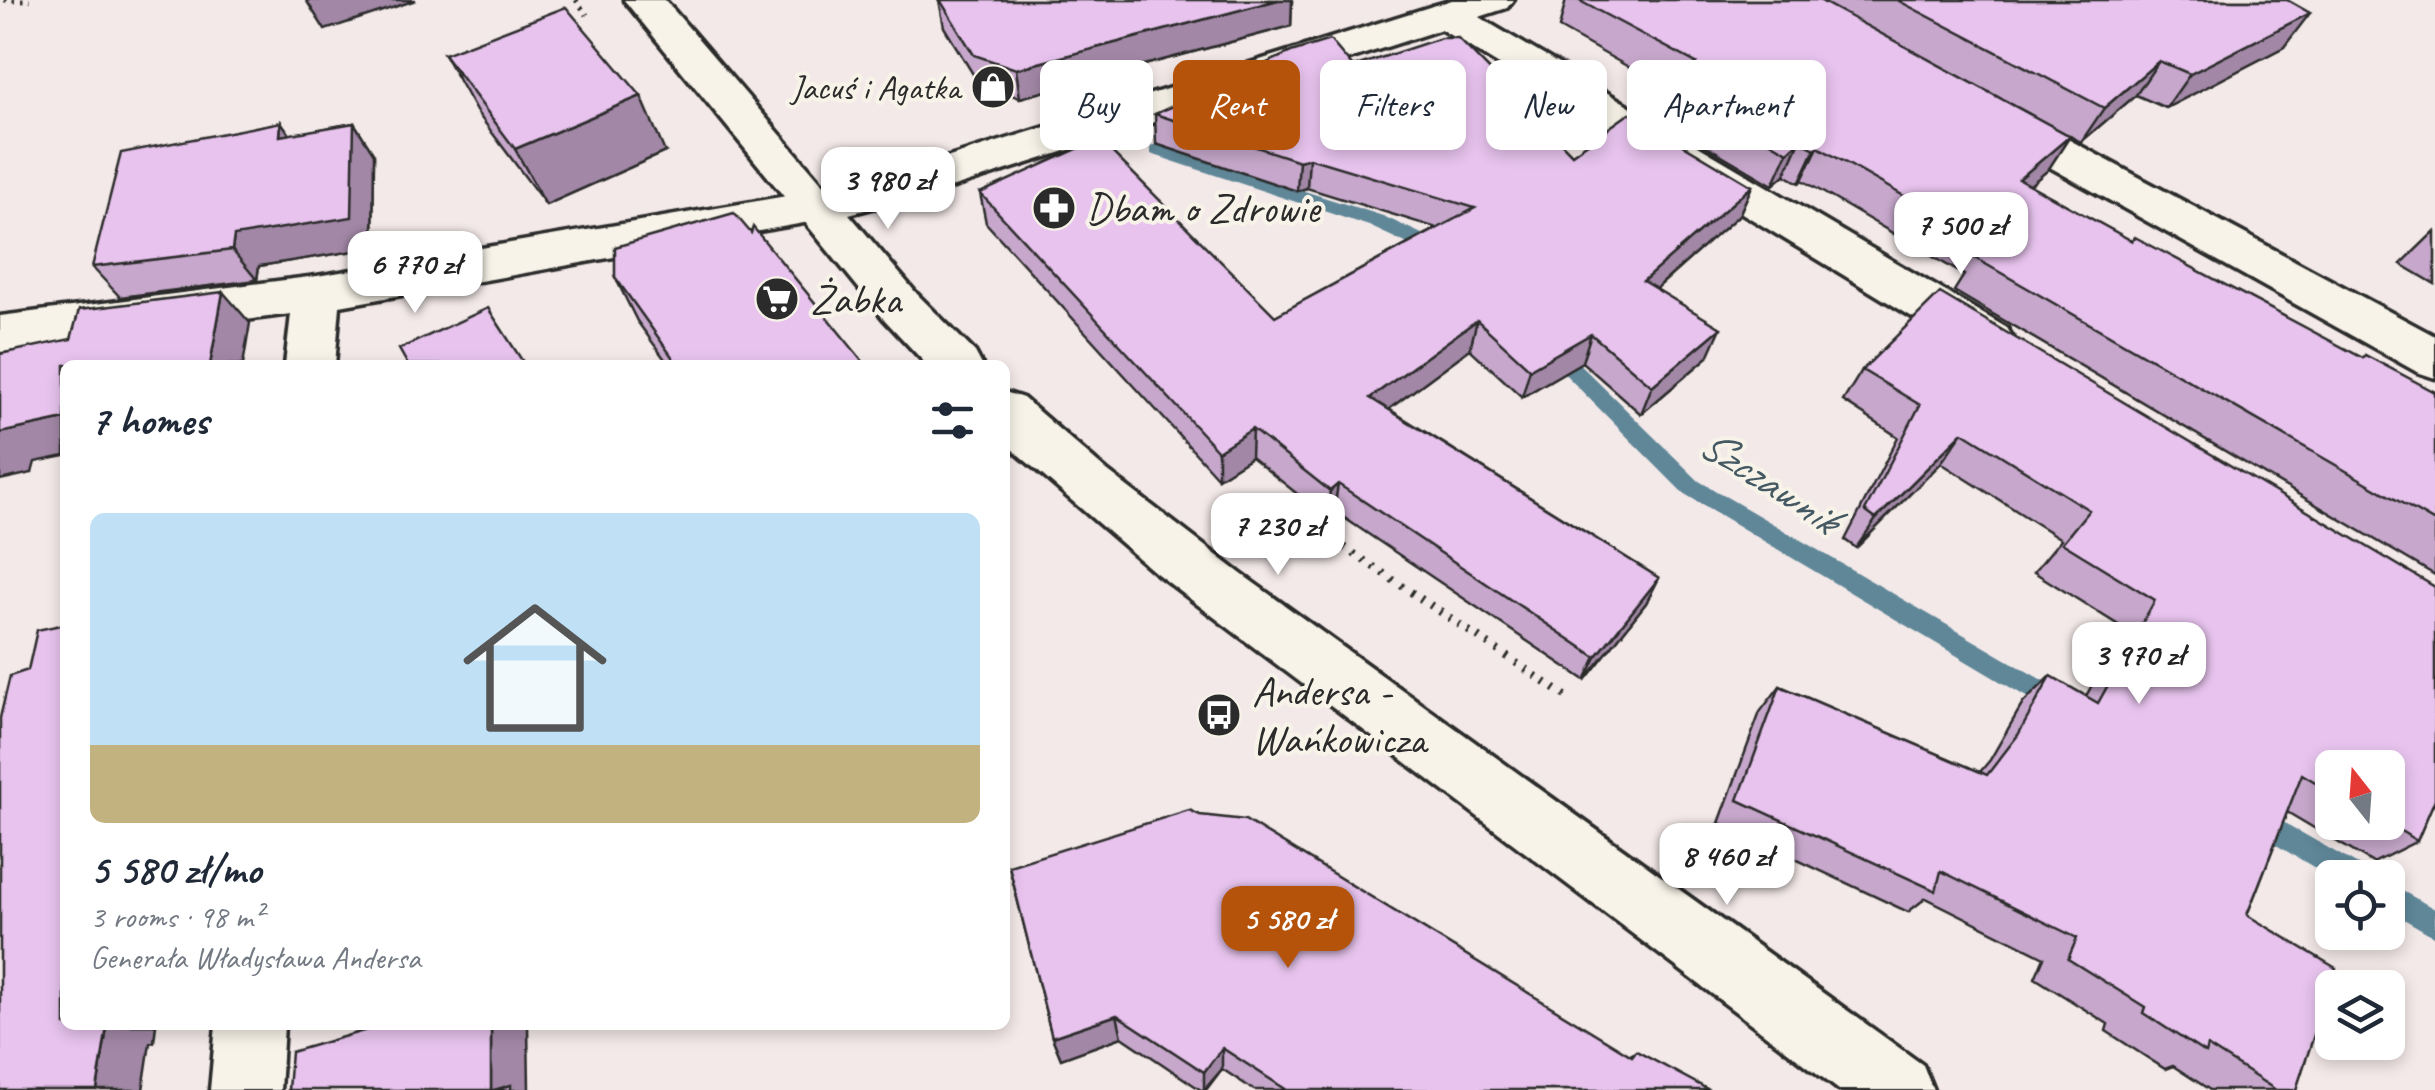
<!DOCTYPE html>
<meta charset="utf-8">
<style>
body{margin:0;font-family:Caveat,sans-serif;background:#f6f6f7;color:#1f2937;height:100vh;display:flex;flex-direction:column;font-size:38px;white-space:nowrap}
*{box-sizing:border-box;margin:0}
p{font-size:32px;color:#747a83}
.icon{flex:none;width:55px;height:55px;fill:none;stroke:currentColor;stroke-width:2;stroke-linecap:round;stroke-linejoin:round}
.map{position:relative;flex:1;overflow:hidden}
.side{position:absolute;left:60px;top:360px;width:950px;height:670px;display:flex;flex-direction:column;background:#fff;border-radius:15px;box-shadow:0 5px 15px #0003}
.side>*{flex:none}
.guide{position:absolute;left:1040px;top:60px;width:950px;height:90px;display:flex;gap:20px}
.needle{width:65px;rotate:343deg}
.buttons{position:absolute;left:2315px;top:750px;display:grid;gap:20px}
.buttons a{display:grid;place-items:center;width:90px;height:90px;border-radius:15px;background:#fff;box-shadow:0 5px 15px #0003;font-size:50px}
.price{position:absolute;translate:-50% -85px;padding:0 22px;border-radius:20px;background:#fff;color:#222;font-size:32px;line-height:65px;filter:drop-shadow(0 2px 5px #0008)}
.price::after{content:'';position:absolute;left:50%;top:60px;width:30px;height:22px;margin-left:-15px;background:inherit;clip-path:polygon(0 0,100% 0,50% 100%)}
.price.on{background:#b45309;color:#fff}
ul{padding:0;list-style:none}
li{display:grid;align-content:center;gap:20px;height:530px;padding:0 30px}
li span{display:grid;place-items:center;height:310px;border-radius:15px;color:#555}
li>.icon{margin-inline-start:auto}
span .icon{width:180px;height:180px;fill:#fffc;stroke-width:1}
li b{font-size:42px}
h2{display:flex;justify-content:space-between;align-items:center;height:120px;padding:0 30px;font-size:42px}
.pill{padding:0 35px;border-radius:15px;background:#fff;box-shadow:0 5px 15px #0003;font-size:35px;line-height:90px}
.pill.on{background:#b45309;color:#fff}
.map>svg:first-child{display:block}
.lines{fill:none;stroke-linecap:round;stroke-linejoin:round}
.stream{fill:#5e8798;fill-rule:evenodd}
.street-casing{stroke:#2b2b2b;stroke-width:7}
.secondary-casing{stroke:#2b2b2b;stroke-width:7}
.path-far1{stroke:#2b2b2b;stroke-width:5;stroke-dasharray:2.5 6;stroke-linecap:butt}
.path{stroke:#2b2b2b;stroke-width:8;stroke-dasharray:2.5 9;stroke-linecap:butt}
.street{fill:#f7f3e8;fill-rule:evenodd}
.secondary{fill:#f7f3e8;fill-rule:evenodd}
.wall{fill:#c7a8cc;stroke:#2b2b2b;stroke-width:2.5;fill-rule:evenodd}
.shaded-wall{fill:#a288a6;stroke:#2b2b2b;stroke-width:2.5}
.building{fill:#e7c3ed;stroke:#2b2b2b;stroke-width:2.5}
.labels{text-anchor:middle;dominant-baseline:central;stroke-width:8;stroke-linejoin:round;paint-order:stroke}
.far-poi-label{font-size:35px;fill:#2b2b2b;stroke:#f7f3e8;text-anchor:end}
.poi-label{font-size:42px;fill:#2b2b2b;stroke:#f7f3e8;text-anchor:start}
.water-label{font-size:45px;font-style:italic;fill:#445962;stroke:#f7f3e8}
</style>
<div class="map">
<svg width="2435" height="1090" viewBox="0 0 2435 1090">
<rect width="100%" height="100%" fill="#f4e9e9"/>
<filter id="ink" filterUnits="userSpaceOnUse"><feTurbulence type="fractalNoise" baseFrequency=".01" numOctaves="2"/><feDisplacementMap in="SourceGraphic" scale="20" xChannelSelector="R" yChannelSelector="G"/><feConvolveMatrix kernelMatrix="1 2 1 2 8 2 1 2 1" color-interpolation-filters="sRGB"/></filter>
<g filter="url(#ink)">
<g class="lines">
<g class="stream">
<path d="M1157 144 1383 216 1450 247 1453 252 1450 257H1436L1369 226 1151 154V146Z"/>
<path d="M1552 341 1559 344 1699 481 2068 695 2071 703 2068 711 2059 714 2050 711 1683 493 1545 354 1542 349Z"/>
<path d="M2255 806 2365 869 2369 878H2332L2246 827 2242 818 2246 809Z"/>
<path d="M2388 883 2435 909V937L2388 910Z"/>
</g>
<defs>
<g id="street">
<path d="M1446 3 1460 6 2007 328 2015 341 2007 354 1990 359 1973 354 1432 24 1426 15 1432 6Z"/>
<path d="M1995 104 2010 108 2435 336V378L2417 372 1980 128 1973 118 1980 108Z"/>
<path d="M816 191 832 196 839 207 832 218 340 306 335 365H285L291 314 0 352V316L317 276Z"/>
<path d="M216 1025H284L280 1090H210Z"/>
</g>
<g id="secondary">
<path d="M624 0H665L827 189 930 163 1452 0H1513L1507 8 954 187 849 214 917 294 975 352 982 365H927L883 318Z"/>
<path d="M1005 392 1023 398 1107 471 1240 573 1923 1065 1933 1090H1839L1156 573 1005 443Z"/>
</g>
</defs>
<use href="#street" class="street-casing"/>
<use href="#secondary" class="secondary-casing"/>
<g class="path-far1">
<path d="M4 0H30"/>
<path d="M576 0 587 15"/>
</g>
<path class="path" d="M1344 547 1570 699"/>
<use href="#street" class="street"/>
<use href="#secondary" class="secondary"/>
</g>
<g class="wall">
<path d="M939 0H1292L1291 26 1020 98 979 84 944 27Z"/>
<path d="M1566 0H2287L2284 47 2166 108 2136 95 2081 142 1927 59 2070 136 2048 170 2030 185 2132 241 2362 358 2435 392V575L1954 291 1964 275 1802 180 1799 183 1785 175 1773 185 1657 117 1666 88 1559 28Z"/>
<path d="M444 54 665 152 546 205 476 111Z"/>
<path d="M1353 67 1572 154 1752 186 1739 215 1656 289 1708 357 1641 414 1582 362 1522 397 1470 349 1389 409 1659 578 1646 603 1585 680 1334 511 1326 517 1251 457 1218 478 986 223 980 193 1275 316 1437 228 1307 188 1297 191 1156 144 1155 114Z"/>
<path d="M281 122 290 135 354 123 374 154 373 248 259 266 257 280 120 297 92 267Z"/>
<path d="M2435 231V284L2401 264Z"/>
<path d="M615 277 866 365H669L637 321Z"/>
<path d="M1862 370 2435 587V804L2433 803 2417 841 2373 863 2287 812 2247 915 2296 1090H2210L2173 1066 2165 1069 2106 1031 2108 1024 2035 978 2044 957 1926 898 1908 912 1719 823 1760 712 1780 686 1980 772 1990 760 2023 703 2051 676 2086 696 2123 628 2034 572 2061 539 1941 463 1856 548 1845 540 1898 437 1843 401ZM2332 768 2388 822H2332Z"/>
<path d="M1009 866 1631 1055 1636 1051 1709 1090H1254L1222 1069 1206 1090H1201L1122 1037 1061 1059 1052 1037Z"/>
</g>
<g class="shaded-wall">
<path d="M306 0H416L325 30Z"/>
<path d="M1278 0H1292L1291 26 1020 98 1016 69Z"/>
<path d="M2310 13 2284 47 2166 108 2190 74Z"/>
<path d="M2159 61 2136 95 2081 142 2104 108Z"/>
<path d="M641 96 665 152 546 205 515 149Z"/>
<path d="M281 122 303 153 280 136Z"/>
<path d="M354 123 374 154 373 248 259 266 257 280 232 250 234 236Z"/>
<path d="M2070 136 2048 170 1998 212 2019 179Z"/>
<path d="M1800 141 1785 175 1773 185 1788 152Z"/>
<path d="M1818 147 1802 180 1799 183 1815 149Z"/>
<path d="M1309 158 1307 188 1297 191 1299 161Z"/>
<path d="M1752 186 1739 215 1632 310 1643 281Z"/>
<path d="M223 292 250 323 243 365H210Z"/>
<path d="M1477 320 1470 349 1366 426 1370 398Z"/>
<path d="M1721 328 1708 357 1641 414 1652 386Z"/>
<path d="M1591 334 1582 362 1522 397 1530 369Z"/>
<path d="M65 419V456L35 462 32 473 0 480V433Z"/>
<path d="M1252 429 1251 457 1218 478V451Z"/>
<path d="M1963 432 1941 463 1856 548 1876 519Z"/>
<path d="M1338 484 1334 511 1326 517 1330 491Z"/>
<path d="M1659 578 1646 603 1585 680 1596 657Z"/>
<path d="M1117 1015 1122 1037 1061 1059 1052 1037Z"/>
<path d="M112 1025H156L154 1042 150 1043 143 1090H97L107 1027Z"/>
<path d="M491 1025H528L529 1090H491Z"/>
<path d="M1222 1048V1069L1204 1090V1072Z"/>
</g>
<g class="building">
<path d="M940 0H1278L1016 69 974 55Z"/>
<path d="M1578 0H1819L2070 136 2019 179 2132 241 2135 237 2363 358 2365 355 2435 392V522L1975 258 1988 244 1818 147 1815 149 1800 141 1788 152 1668 83 1696 63Z"/>
<path d="M1897 0H2287L2310 13 2190 74 2159 61 2104 108Z"/>
<path d="M566 7 641 96 515 149 444 54Z"/>
<path d="M1441 38H1458L1572 154 1630 113 1752 186 1643 281 1721 328 1652 386 1591 334 1530 369 1477 320 1370 398 1659 578 1596 657 1338 484 1330 491 1252 429 1218 451 980 193 1099 139 1275 316 1475 208 1309 158 1299 161 1155 114 1291 52 1330 40 1353 67Z"/>
<path d="M281 122 280 136 354 123 352 217 234 236 232 250 92 267 121 153Z"/>
<path d="M734 213 751 233 753 227 866 365H678L615 277V247Z"/>
<path d="M223 292 210 365H65V419L0 433V354L71 339 79 310Z"/>
<path d="M1940 293 2435 587V799L2417 841 2386 822H2388V768H2332V792L2302 774 2247 915 2336 968 2296 1090H2276L2207 1046 2205 1053 2143 1013 2145 1007 2068 959 2077 938 1941 871 1936 891 1738 800 1780 686 1987 775 2018 735 2051 676 2098 703 2155 600 2062 543 2089 510 1963 432 1876 519 1865 511 1920 405 1862 370Z"/>
<path d="M488 308 525 365H408L399 349Z"/>
<path d="M65 624V1025H112L107 1027 97 1090H0V718L10 676 28 670 37 630Z"/>
<path d="M1189 810 1200 815 1245 820 1632 1056 1636 1051 1709 1090H1287L1222 1048 1204 1072 1117 1015 1052 1037 1009 866Z"/>
<path d="M384 1025H491V1090H288L291 1052Z"/>
<path d="M511 1085V1090H494Z"/>
</g>
</g>
<defs>
<symbol id="shop-disc" viewBox="-11 -11 22 22"><circle r="9.5" fill="#2b2b2b" stroke="#f7f3e8"/><path d="M-5-2.5h2.3a2.7 3.5 0 0 1 5.4 0H5L5.5 6h-11ZM-1.5-2.5h3a1.5 2.3 0 0 0-3 0Z" fill="#fff"/></symbol>
<symbol id="pharmacy-disc" viewBox="-11 -11 22 22"><circle r="9.5" fill="#2b2b2b" stroke="#f7f3e8"/><path d="M-2-6h4v4h4v4h-4v4h-4v-4h-4v-4h4Z" fill="#fff"/></symbol>
<symbol id="supermarket-disc" viewBox="-11 -11 22 22"><circle r="9.5" fill="#2b2b2b" stroke="#f7f3e8"/><path d="M-6-5.5h2.5l.6 2H6L4.5 2H-2.5L-4.4-4H-6ZM-1.5 3.2a1.3 1.3 0 1 0 .1 0ZM3 3.2a1.3 1.3 0 1 0 .1 0Z" fill="#fff"/></symbol>
<symbol id="bus-disc" viewBox="-11 -11 22 22"><circle r="9.5" fill="#2b2b2b" stroke="#f7f3e8"/><path d="M-5-6H5V4H4V6H2V4H-2V6H-4V4H-5ZM-3.5-4V0h7V-4ZM-3.5 1.2v1.5H-2V1.2ZM2 1.2v1.5H3.5V1.2Z" fill="#fff"/></symbol>
</defs>
<g fill-rule="evenodd">
<use href="#shop-disc" x="968" y="62" width="50" height="50"/>
<use href="#pharmacy-disc" x="1029" y="183" width="50" height="50"/>
<use href="#supermarket-disc" x="752" y="274" width="50" height="50"/>
<use href="#bus-disc" x="1194" y="690" width="50" height="50"/>
</g>
<g class="labels">
<g class="far-poi-label">
<text x="960" y="87">Jacuś i Agatka</text>
</g>
<g class="poi-label">
<text x="1086" y="208">Dbam o Zdrowie</text>
<text x="810" y="299">Żabka</text>
<text x="1252" y="691">Andersa -<tspan x="1252" dy="48">Wańkowicza</tspan></text>
</g>
<g class="water-label">
<text transform="translate(1769 481) rotate(33)">Szczawnik</text>
</g>
</g>
</svg>
<div class="buttons">
<a><svg class="needle" viewBox="-14 -14 28 28"><path d="M0-13l5 13h-10z" fill="#e53935"/><path d="M0 13l5-13h-10z" fill="#747a83"/></svg></a>
<a><svg class="icon" aria-label="locate" viewBox="0 0 24 24"><circle cx="12" cy="12" r="6"/><path d="M12 2v4M12 18v4M2 12h4M18 12h4"/></svg></a>
<a><svg class="icon" aria-label="layers" viewBox="0 0 24 24"><path d="M12 4l9 5-9 5-9-5zM3 14l9 5 9-5"/></svg></a>
</div>
<b class="price" style="left:888px;top:232px">3 980 zł</b>
<b class="price" style="left:1961px;top:277px">7 500 zł</b>
<b class="price" style="left:415px;top:316px">6 770 zł</b>
<b class="price" style="left:1278px;top:578px">7 230 zł</b>
<b class="price" style="left:2139px;top:707px">3 970 zł</b>
<b class="price" style="left:1727px;top:908px">8 460 zł</b>
<b class="price on" style="left:1288px;top:971px">5 580 zł</b>
<div class="guide">
<a class="pill">Buy</a>
<a class="pill on">Rent</a>
<a class="pill">Filters</a>
<a class="pill">New</a>
<a class="pill">Apartment</a>
</div>
<section class="side">
<h2>7 homes<svg class="icon" aria-label="filters" viewBox="0 0 24 24"><path d="M4 7h16M4 17h16"/><circle cx="9" cy="7" r="2"/><circle cx="15" cy="17" r="2"/></svg></h2>
<ul>
<li><span style="background:linear-gradient(#bfe0f5 75%,#c2b280 0)"><svg class="icon" aria-label="home" viewBox="0 0 24 24"><path d="M3 11l9-7 9 7M6 9v11h12V9"/></svg></span><div><b>5 580 zł/mo</b><p>3 rooms · 98 m²</p><p>Generała Władysława Andersa</p></div></li>
</ul>
</section>
</div>
